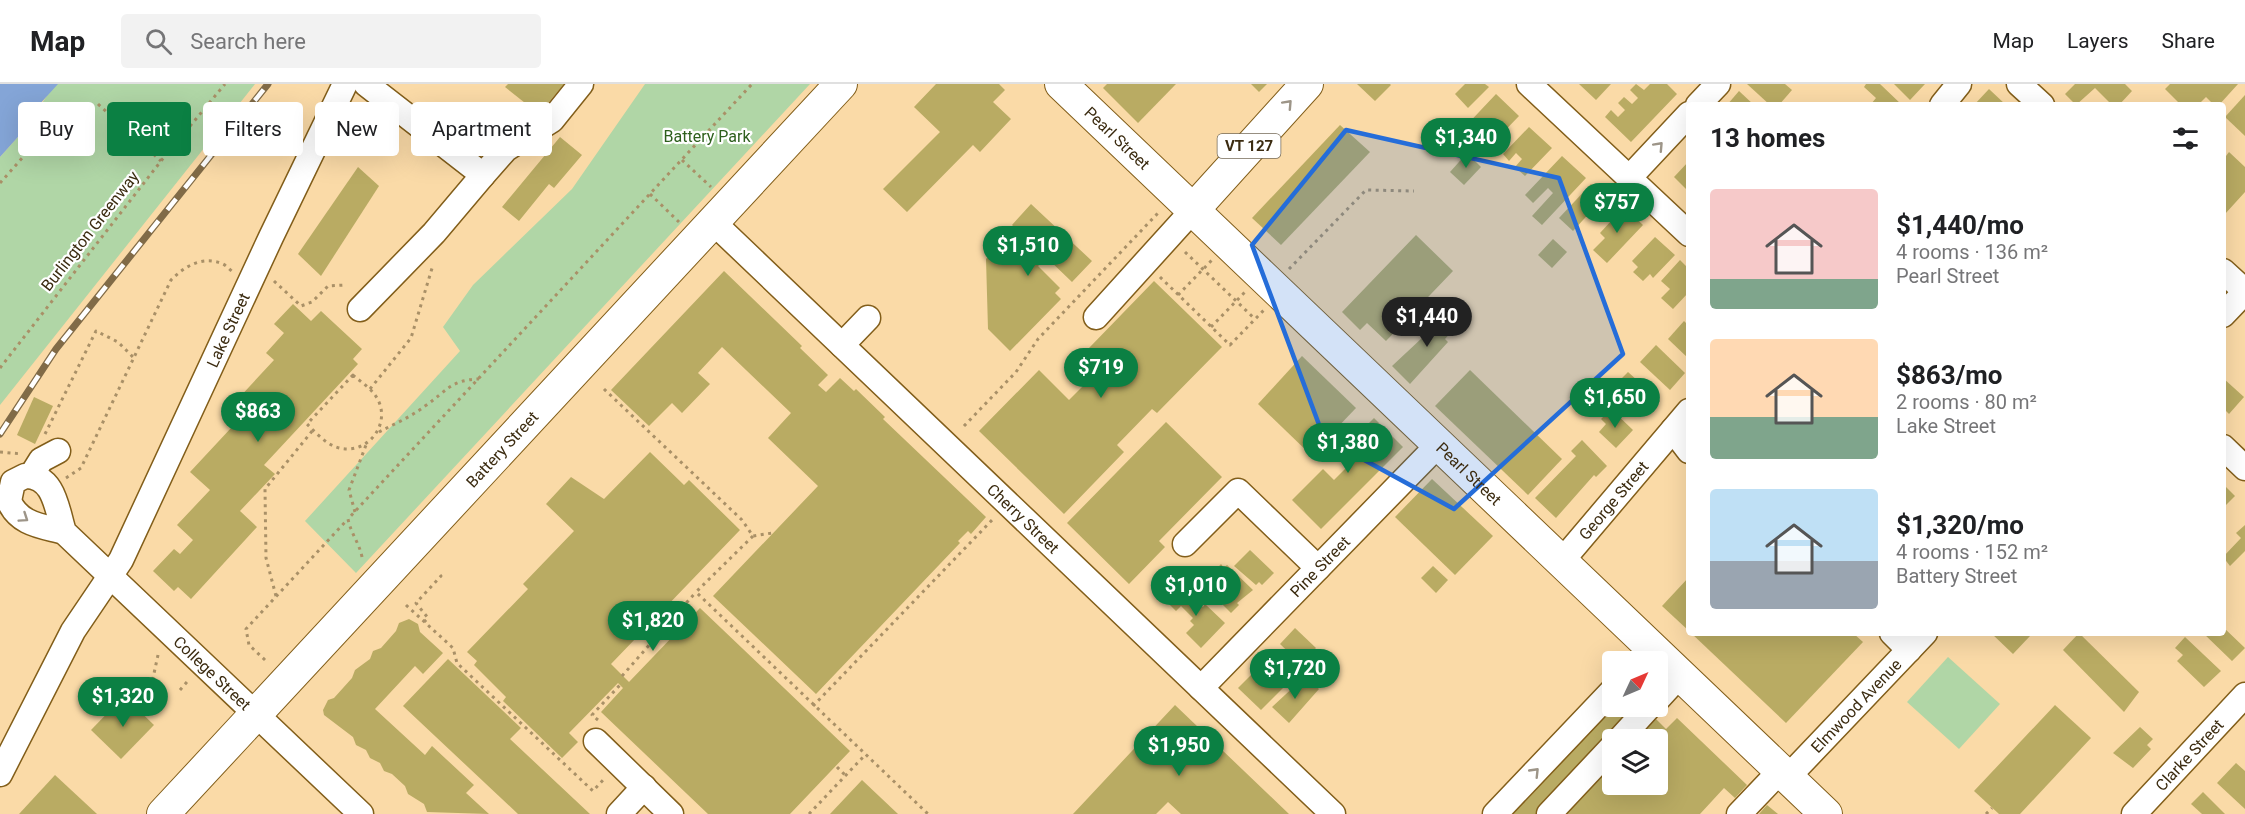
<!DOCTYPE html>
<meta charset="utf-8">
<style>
body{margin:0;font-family:Roboto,sans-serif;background:#f2f2f2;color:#202124;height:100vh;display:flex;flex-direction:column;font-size:22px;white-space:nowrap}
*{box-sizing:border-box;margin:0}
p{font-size:20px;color:#757577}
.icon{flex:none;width:33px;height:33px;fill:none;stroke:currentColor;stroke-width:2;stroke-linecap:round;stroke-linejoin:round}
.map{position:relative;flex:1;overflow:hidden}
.drawer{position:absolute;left:1686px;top:18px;width:540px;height:534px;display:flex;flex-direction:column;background:#fff;border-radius:6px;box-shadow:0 6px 24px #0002}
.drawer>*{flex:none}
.banner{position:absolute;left:18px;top:18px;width:570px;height:54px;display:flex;gap:12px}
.needle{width:39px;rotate:46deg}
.controls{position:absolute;left:1602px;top:567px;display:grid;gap:12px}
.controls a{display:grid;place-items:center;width:66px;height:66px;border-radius:6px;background:#fff;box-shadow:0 6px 24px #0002;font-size:30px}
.price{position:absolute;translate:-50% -51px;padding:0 14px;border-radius:21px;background:#0b8043;color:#fff;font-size:20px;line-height:39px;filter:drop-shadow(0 2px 3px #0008)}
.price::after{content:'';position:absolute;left:50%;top:36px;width:18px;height:14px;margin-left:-9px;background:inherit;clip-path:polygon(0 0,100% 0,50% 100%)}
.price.on{background:#222;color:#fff}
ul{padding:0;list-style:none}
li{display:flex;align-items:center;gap:18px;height:150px;padding:0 24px}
li span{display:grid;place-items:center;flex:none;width:168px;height:120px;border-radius:6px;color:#555}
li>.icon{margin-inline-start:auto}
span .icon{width:72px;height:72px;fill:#fffc;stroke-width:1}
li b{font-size:26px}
h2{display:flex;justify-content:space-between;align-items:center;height:72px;padding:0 24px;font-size:26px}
.chip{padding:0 21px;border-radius:6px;background:#fff;box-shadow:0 6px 24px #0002;font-size:21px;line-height:54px}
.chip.on{background:#0b8043;color:#fff}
header{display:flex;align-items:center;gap:36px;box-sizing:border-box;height:84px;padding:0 30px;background:#fff;border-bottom:2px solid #e0e0e0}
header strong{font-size:28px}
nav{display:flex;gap:33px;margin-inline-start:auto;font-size:21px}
.search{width:420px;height:54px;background:#f2f2f2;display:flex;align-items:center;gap:15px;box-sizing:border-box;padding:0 21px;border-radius:6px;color:#757577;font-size:22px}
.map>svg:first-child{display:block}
.green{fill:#b0d6a6}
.water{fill:#84a5d7}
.building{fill:#b9ab63}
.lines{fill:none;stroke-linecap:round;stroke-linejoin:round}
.minor-casing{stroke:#825e1a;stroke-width:27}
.major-casing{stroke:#825e1a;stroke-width:34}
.path{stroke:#a99067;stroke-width:3;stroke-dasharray:3 4.5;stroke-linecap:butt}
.minor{stroke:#fff;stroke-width:24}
.major{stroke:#fff;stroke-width:32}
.rail-casing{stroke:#816b47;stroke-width:7}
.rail{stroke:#fff;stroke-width:4.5;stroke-dasharray:14;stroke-linecap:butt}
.oneway{stroke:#9d9588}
.marked{fill:#256dd9;fill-opacity:0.2;stroke:#256dd9;stroke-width:4.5;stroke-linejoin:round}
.labels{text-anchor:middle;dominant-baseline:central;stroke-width:4.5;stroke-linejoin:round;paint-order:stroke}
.shield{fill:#fff;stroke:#766b58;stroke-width:1.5}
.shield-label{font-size:15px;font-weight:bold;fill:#3b2b10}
.park-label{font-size:16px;fill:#2d5f1c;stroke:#fff}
.street-label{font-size:16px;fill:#3b2b10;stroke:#fff}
</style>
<header>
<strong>Map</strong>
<div class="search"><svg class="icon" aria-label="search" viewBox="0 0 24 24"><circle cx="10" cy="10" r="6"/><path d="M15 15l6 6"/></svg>Search here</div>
<nav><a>Map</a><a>Layers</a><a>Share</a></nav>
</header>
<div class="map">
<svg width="2245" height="730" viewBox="0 0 2245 730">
<rect width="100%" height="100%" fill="#fadaa7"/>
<g class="green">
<path d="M41 0H255L0 321V73L26 44 48 10Z"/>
<path d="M645 0H810L356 489 305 437 460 267 443 243 473 201 572 105Z"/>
<path d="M1948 573 2000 620 1959 665 1907 618Z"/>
</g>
<path class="water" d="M0 0H58L38 22 26 44 0 73Z"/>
<g class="building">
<path d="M508 0H564L539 30 505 3Z"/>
<path d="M936 0H999L1005 6 993 18 1011 35 980 68 973 61 907 128 883 105 940 48 914 23Z"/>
<path d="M1107 0H1176L1138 39 1103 4Z"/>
<path d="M1251 0H1267L1259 8Z"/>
<path d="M1357 0H1390L1391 1 1375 17Z"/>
<path d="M1465 0H1485L1489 3 1468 24 1455 10Z"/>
<path d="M1579 0H1611L1596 16Z"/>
<path d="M1636 0 1644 6 1650 0H1667L1677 10 1631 58 1605 33 1611 26 1618 33 1625 26 1618 19 1624 13 1632 20 1638 14 1630 6Z"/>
<path d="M1747 0H1785L1792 6 1779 21H1770Z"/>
<path d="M1866 0H1880L1902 21H1872L1871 20 1876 14 1864 3Z"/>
<path d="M1894 0H1925L1910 16Z"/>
<path d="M2075 0H2125L2132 7 2119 21H2112L2095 4 2076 21 2065 10Z"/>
<path d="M2170 0H2238L2219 21H2214L2206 13 2198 21H2181L2165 5Z"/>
<path d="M1989 5 2006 21H1974Z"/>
<path d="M1739 7 1754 21H1727Z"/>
<path d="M1496 10 1519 32 1491 61 1474 45 1468 51 1463 45Z"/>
<path d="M2245 11V52L2225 33Z"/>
<path d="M1340 41 1370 68 1281 161 1252 134Z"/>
<path d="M1529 43 1552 64 1525 92 1515 83 1522 75 1516 69 1509 77 1503 70Z"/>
<path d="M560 53 582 71 554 104 549 100 519 137 502 123Z"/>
<path d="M2229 68 2245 83V108L2225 130 2223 69 2226 72Z"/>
<path d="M1467 69 1481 83 1464 101 1450 88Z"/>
<path d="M1562 72 1586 94 1542 141 1532 132 1553 109 1548 104 1533 119 1525 111Z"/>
<path d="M1689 77V108L1674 93Z"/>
<path d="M358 83 379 102 321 192 298 170Z"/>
<path d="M1591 100 1604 113 1573 147 1559 134Z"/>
<path d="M1031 120 1092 177 1072 198 1047 174 1038 182 1060 204 1055 209 1061 215 1010 267 988 245 986 175 1008 152 1028 172 1036 164 1012 141Z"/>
<path d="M1624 123 1643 141 1607 179 1593 166 1605 154 1600 149Z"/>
<path d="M1416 151 1453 187 1386 257 1367 239 1360 246 1342 228Z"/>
<path d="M1655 153 1675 171 1653 194 1650 190 1643 197 1633 188 1638 183 1632 177Z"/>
<path d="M1553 155 1567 168 1552 184 1538 171Z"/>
<path d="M1680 176 1689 185V208L1673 225 1661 214 1670 205 1661 197Z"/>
<path d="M724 187 802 262 800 264 828 291 818 301 826 308 840 294 854 307 856 305 885 333 883 335 986 433 971 450 968 447 958 457 960 459 816 610 713 512 818 402 768 354 791 329 722 263 698 289 710 300 682 329 672 319 649 342 611 306Z"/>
<path d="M1154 197 1222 263 1157 329 1152 325 1117 361 1124 368 1064 430 979 347 1039 286 1069 316 1105 280 1089 264Z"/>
<path d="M293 220 311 237 321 227 362 265 353 275 358 280 264 381 275 390 240 427 257 443 191 515 178 503 174 507 153 487 174 465 180 470 193 456 177 441 210 406 190 388 231 344 226 339 242 321 237 316 274 276 266 269 284 249 274 240Z"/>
<path d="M1452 226 1462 236 1445 255 1448 258 1410 300 1392 282Z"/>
<path d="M1684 237 1689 242V275L1668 255Z"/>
<path d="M1656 261 1685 289 1670 306 1640 278Z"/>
<path d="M1302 272 1356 324 1311 371 1258 320Z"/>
<path d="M1470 286 1562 375 1528 411 1435 322Z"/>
<path d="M1628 288 1660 317 1646 332 1630 317 1633 314 1617 299Z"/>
<path d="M2223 294 2244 313 2229 330 2223 324Z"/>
<path d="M34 313 53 322 35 360 17 351Z"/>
<path d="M1611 325 1633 346 1616 364 1599 348 1606 340 1601 335Z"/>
<path d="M1374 334 1403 363 1321 445 1292 416 1323 385 1334 396 1354 376 1343 365Z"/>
<path d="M1166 338 1222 393 1159 457 1165 463 1129 500 1067 439Z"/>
<path d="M1582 356 1607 382 1596 393 1594 391 1556 434 1535 414 1576 372 1571 367Z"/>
<path d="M650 368 684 401 689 396 740 446 611 580 629 598 700 524 850 667 790 730H708L601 628 623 604 618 599 569 649 578 658 562 674 503 617 506 613 474 581 477 577 467 568 528 505 523 500 574 447 546 420 571 393 604 415Z"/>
<path d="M1432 395 1493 452 1455 491 1395 433Z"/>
<path d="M2223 400 2235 412 2223 424Z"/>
<path d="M2245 441V467L2230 482 2223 473 2241 454 2236 449Z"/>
<path d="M1250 466 1274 489 1262 501 1259 498 1256 501 1234 482Z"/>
<path d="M1221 480 1224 484 1227 481 1253 506 1237 519 1239 521 1231 529 1202 500 1209 492 1215 494 1211 491Z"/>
<path d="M1433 482 1448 496 1436 509 1421 494Z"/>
<path d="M1689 493V547L1662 522Z"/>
<path d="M1175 503 1187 515 1190 512 1203 523 1205 520 1225 539 1201 564 1186 549 1194 541 1190 537 1193 534 1181 522 1176 527 1164 515Z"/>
<path d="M409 535 418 540 420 548 443 569 423 590 415 582 375 625 425 671 432 662 474 701 466 709 489 730 427 728 424 720 408 710 405 702 392 690 384 687 380 679 370 674 366 666 356 661 353 653 324 631 323 626 328 616 334 614 352 594 355 586 370 575 373 567 381 564 396 547 399 539Z"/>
<path d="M2223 543 2245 564 2232 577 2203 549H2223Z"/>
<path d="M1295 544 1316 564 1301 580 1280 560Z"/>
<path d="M1691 549H1853L1863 558 1786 639Z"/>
<path d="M1991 549H2026L2030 552 2013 570Z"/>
<path d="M2079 549 2139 608 2124 628 2063 566Z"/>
<path d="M2185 553 2221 587 2204 603 2177 577 2183 571 2175 564Z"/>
<path d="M1321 570 1328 577 1317 589 1310 582Z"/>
<path d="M448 575 521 644 510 655 590 730H518L403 622Z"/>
<path d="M1262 580 1285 602 1261 626 1238 604Z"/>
<path d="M1309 596 1319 605 1289 639 1272 623 1299 598 1303 602Z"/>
<path d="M124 612 154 641 121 675 91 646Z"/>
<path d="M1175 621 1289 730H1181L1168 718 1156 730H1073Z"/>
<path d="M2055 621 2091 654 2020 730H1999L1974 707Z"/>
<path d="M1612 622H1645L1543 730H1503Z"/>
<path d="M1677 634 1747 701 1735 714 1724 704 1700 730H1566L1612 681V700H1658V656H1636L1656 635 1666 645Z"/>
<path d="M2140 643 2153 655 2147 661 2151 665 2133 684 2113 669Z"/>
<path d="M2236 679 2245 687V725L2217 699Z"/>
<path d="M55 691 97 730H19Z"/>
<path d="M862 696 898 730H830Z"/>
<path d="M2203 708 2225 730H2202L2191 720Z"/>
<path d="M1767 721 1778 730H1759Z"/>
</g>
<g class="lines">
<defs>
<g id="minor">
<path d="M1529 0 1689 150"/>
<path d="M2019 0 2042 21"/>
<path d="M1698 21 1718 0"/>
<path d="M1942 21 1959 0"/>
<path d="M483 91 506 65 552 36 581 0"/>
<path d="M1629 94 1689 30"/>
<path id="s1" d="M713 138 1333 730"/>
<path d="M2223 187 2245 207"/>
<path d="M360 225 434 149 483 91 366 0"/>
<path d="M2223 231 2245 208"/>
<path d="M1096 233 1193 126"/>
<path d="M842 261 868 234"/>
<path d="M1673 346 1689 367"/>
<path d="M2223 363 2245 384"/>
<path d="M31 392 41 376 58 367"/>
<path id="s2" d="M64 448C57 427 55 391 25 392L13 398 9 417C19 441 43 442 64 448L361 730"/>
<path d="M1185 460 1238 407 1318 484"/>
<path id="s3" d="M1561 478 1689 327"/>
<path d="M1892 549 1909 566"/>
<path id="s4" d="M1201 604 1438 361"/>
<path d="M1658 615 1680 591"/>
<path d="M1619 656 1650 622"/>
<path d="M596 657 671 730"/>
<path id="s5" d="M0 690 73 547 121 476 271 153 345 0"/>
<path id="s6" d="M1787 694 1925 549"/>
<path d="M619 730 644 703"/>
<path d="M1495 730 1612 607"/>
<path d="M1549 730 1612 663"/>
<path d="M1739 730 1780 687"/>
<path id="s7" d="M2134 730 2245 611"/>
</g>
<g id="major">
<path id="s8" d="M1061 0 1826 730"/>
<path d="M1193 126 1307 0"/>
<path id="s9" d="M163 730 841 0"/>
</g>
</defs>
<use href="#minor" class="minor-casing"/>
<use href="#major" class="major-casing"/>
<g class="path">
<path d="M98 20 161 77"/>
<path d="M682 76 711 103"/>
<path d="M0 99 39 55"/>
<path d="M650 110 679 138"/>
<path d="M1185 168 1255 235"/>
<path d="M1289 185 1366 106 1414 107"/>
<path d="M1160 193 1230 261 1264 226"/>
<path d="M274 197 301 222 312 218 328 202 345 201"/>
<path d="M1178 211 1212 176"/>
<path d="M1211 243 1245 208"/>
<path d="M0 284 161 77 225 0"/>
<path d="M353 291C362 299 374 306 379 318 390 344 364 373 336 363 325 359 315 348 307 340Z"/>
<path d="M370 305 411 254 433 181"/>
<path d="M604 305 742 436 753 452 772 449"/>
<path d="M964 342 1016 288 1038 255 1159 128"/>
<path d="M379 348C394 340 411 333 425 322 447 307 450 296 479 295"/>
<path d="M45 350 96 247 118 258 133 273"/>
<path d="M0 368 22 370"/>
<path d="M66 394 81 384 171 196C185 182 203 171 223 180 227 182 230 186 233 188"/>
<path d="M355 428 349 406 366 361"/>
<path d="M753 452 696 508 928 730"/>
<path d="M362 473C359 458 351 450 348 435L752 0"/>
<path d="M276 512 266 474 265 405 313 346"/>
<path d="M406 521 453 564 457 579 593 707 605 694"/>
<path d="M424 538 428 534 416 519 441 492 437 488"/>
<path d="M158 571 153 594 160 604"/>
<path d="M265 576 249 561 246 545 347 436"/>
<path d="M622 592 696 508"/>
<path d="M180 606 187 598"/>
<path d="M813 622 995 433"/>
<path d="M598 636 592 631 620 601"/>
<path d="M837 683 845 691"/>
<path d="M809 730 865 671"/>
<path d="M1986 730 1992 724"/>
</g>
<use href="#minor" class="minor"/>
<use href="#major" class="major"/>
<defs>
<path id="rail" d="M0 350 56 265 268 0"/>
</defs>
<use href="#rail" class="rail-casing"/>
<use href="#rail" class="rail"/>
</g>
<defs><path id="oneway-chevron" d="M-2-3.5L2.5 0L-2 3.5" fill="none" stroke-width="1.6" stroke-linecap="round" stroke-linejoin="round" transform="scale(1.5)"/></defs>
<g class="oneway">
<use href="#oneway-chevron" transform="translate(1288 20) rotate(-47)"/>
<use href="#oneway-chevron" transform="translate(1659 62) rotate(-47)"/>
<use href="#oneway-chevron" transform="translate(24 434) rotate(34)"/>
<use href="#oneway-chevron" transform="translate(1535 688) rotate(-46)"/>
</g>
<path class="marked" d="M1346 46 1559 94 1623 270 1454 425 1324 354 1252 161Z"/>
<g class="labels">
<rect class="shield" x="1217.5" y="50" width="63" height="24" rx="4.5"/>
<g class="shield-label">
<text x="1249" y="62">VT 127</text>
</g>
<g class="park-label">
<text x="707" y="52">Battery Park</text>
</g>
<g class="street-label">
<text stroke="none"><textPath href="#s8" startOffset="78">Pearl Street</textPath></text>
<text transform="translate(90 147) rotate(-52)">Burlington Greenway</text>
<text stroke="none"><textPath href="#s5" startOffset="500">Lake Street</textPath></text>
<text stroke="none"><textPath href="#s9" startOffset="498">Battery Street</textPath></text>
<text stroke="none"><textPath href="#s8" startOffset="564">Pearl Street</textPath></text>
<text stroke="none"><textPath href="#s3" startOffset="81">George Street</textPath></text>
<text stroke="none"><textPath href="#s1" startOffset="429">Cherry Street</textPath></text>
<text stroke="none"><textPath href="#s4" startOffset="170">Pine Street</textPath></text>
<text stroke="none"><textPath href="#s2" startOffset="378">College Street</textPath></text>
<text stroke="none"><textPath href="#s6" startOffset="100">Elmwood Avenue</textPath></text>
<text stroke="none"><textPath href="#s7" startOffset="81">Clarke Street</textPath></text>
</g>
</g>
</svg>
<div class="controls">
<a><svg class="needle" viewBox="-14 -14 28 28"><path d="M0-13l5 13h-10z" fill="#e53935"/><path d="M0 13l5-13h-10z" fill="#757577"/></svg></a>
<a><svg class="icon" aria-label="layers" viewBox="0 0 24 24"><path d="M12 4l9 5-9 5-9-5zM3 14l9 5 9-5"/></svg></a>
</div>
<b class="price" style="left:1466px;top:85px">$1,340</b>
<b class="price" style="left:1617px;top:150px">$757</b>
<b class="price" style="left:1028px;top:193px">$1,510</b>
<b class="price on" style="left:1427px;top:264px">$1,440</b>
<b class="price" style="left:1101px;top:315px">$719</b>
<b class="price" style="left:1615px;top:345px">$1,650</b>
<b class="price" style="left:258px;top:359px">$863</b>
<b class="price" style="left:1348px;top:390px">$1,380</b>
<b class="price" style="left:1196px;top:533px">$1,010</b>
<b class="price" style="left:653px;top:568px">$1,820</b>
<b class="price" style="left:1295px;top:616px">$1,720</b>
<b class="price" style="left:123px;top:644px">$1,320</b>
<b class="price" style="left:1179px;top:693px">$1,950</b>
<div class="banner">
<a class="chip">Buy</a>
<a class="chip on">Rent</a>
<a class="chip">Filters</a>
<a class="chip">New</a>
<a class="chip">Apartment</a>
</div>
<section class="drawer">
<h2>13 homes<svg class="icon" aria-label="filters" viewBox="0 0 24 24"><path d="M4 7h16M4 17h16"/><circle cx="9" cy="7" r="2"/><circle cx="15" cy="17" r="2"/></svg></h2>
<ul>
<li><span style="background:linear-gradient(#f6c9c9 75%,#7fa58c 0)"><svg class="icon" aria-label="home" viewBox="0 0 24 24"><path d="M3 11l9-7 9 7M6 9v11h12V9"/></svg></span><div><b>$1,440/mo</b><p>4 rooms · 136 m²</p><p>Pearl Street</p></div></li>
<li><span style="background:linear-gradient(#ffd9b3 65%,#7fa58c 0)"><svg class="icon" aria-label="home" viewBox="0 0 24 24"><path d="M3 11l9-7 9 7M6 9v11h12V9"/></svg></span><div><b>$863/mo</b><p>2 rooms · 80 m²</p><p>Lake Street</p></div></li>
<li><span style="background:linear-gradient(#bfe0f5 60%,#9aa5b1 0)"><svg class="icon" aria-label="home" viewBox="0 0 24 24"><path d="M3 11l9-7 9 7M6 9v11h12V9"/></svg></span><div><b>$1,320/mo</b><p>4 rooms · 152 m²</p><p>Battery Street</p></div></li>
</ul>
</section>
</div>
